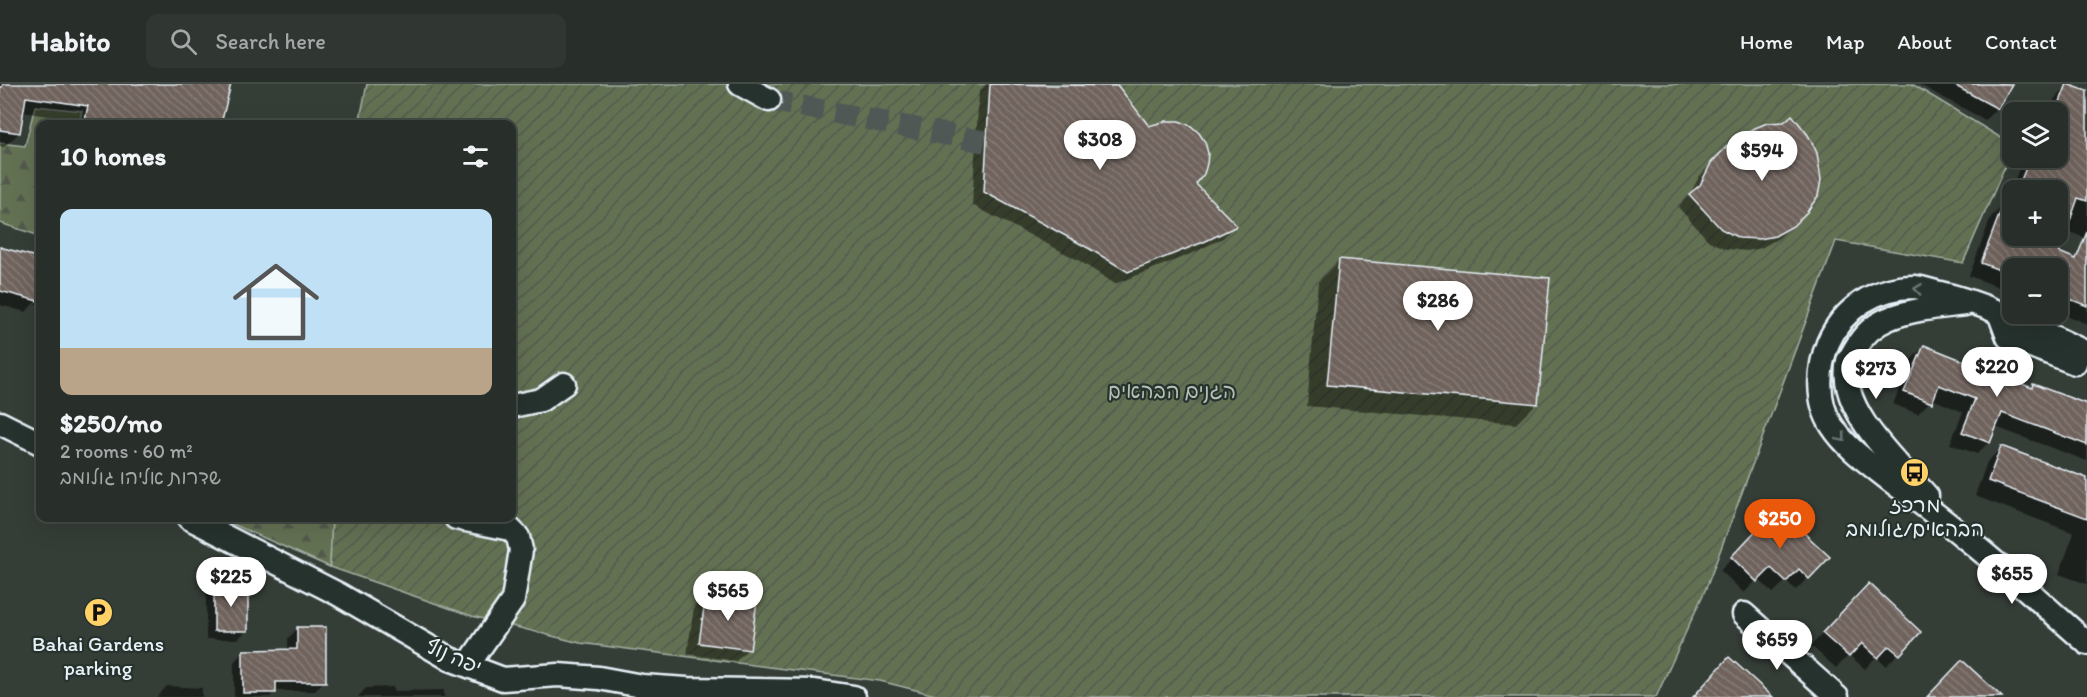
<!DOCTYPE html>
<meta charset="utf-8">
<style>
body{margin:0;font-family:Itim,"Playpen Sans Hebrew",sans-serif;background:#303631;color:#f1f3f6;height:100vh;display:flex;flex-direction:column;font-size:22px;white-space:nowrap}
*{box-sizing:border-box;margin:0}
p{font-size:20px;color:#a5a8a8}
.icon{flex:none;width:33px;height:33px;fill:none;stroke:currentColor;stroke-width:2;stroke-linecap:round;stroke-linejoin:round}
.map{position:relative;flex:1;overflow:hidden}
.side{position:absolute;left:36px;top:36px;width:480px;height:402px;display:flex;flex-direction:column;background:#282e29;border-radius:12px;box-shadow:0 6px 24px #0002,0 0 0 2px #444a46}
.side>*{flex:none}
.fabs{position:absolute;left:2002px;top:18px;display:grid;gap:12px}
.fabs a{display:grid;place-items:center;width:66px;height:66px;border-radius:12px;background:#282e29;box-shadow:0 6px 24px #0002,0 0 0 2px #444a46;font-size:30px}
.price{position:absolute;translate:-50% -51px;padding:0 14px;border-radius:21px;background:#fff;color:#222;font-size:20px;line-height:39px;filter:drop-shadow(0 2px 3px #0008)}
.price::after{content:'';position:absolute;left:50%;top:36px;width:18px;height:14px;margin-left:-9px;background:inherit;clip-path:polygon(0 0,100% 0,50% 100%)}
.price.active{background:#ea580c;color:#fff}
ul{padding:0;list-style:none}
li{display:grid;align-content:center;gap:12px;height:318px;padding:0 24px}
li span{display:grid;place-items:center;height:186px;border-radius:12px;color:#555}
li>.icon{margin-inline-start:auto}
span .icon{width:108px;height:108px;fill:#fffc;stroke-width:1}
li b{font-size:26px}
h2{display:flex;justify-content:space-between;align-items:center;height:72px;padding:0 24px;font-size:26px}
header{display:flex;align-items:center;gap:36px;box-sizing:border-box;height:84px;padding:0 30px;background:#282e29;border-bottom:2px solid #444a46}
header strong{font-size:28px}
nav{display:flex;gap:33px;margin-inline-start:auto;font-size:21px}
.search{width:420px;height:54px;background:#303631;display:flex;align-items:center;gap:15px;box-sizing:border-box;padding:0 21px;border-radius:12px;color:#a5a8a8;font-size:22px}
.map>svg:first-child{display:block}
.forest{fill:url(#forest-firs);stroke:#a6b1a5;stroke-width:1.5}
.garden{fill:url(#garden-furrows);stroke:#a6b1a5;stroke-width:1.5}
.shadow{fill:#0007;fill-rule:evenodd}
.building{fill:url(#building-back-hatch);stroke:#e8f1f8;stroke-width:1.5}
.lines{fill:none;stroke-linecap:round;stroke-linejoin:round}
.minor-tunnel{stroke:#505854;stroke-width:22;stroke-dasharray:22 11;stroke-linecap:butt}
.minor-casing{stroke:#e8f1f8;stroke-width:27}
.minor{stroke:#26332d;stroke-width:22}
.oneway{stroke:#6a7674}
.labels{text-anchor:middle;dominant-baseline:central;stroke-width:4.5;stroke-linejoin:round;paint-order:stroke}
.park-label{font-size:21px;fill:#b3beb6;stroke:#26332d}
.poi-label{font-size:21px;fill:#e8f1f8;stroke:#26332d}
.street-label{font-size:21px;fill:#e8f1f8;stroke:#26332d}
</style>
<header>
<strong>Habito</strong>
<div class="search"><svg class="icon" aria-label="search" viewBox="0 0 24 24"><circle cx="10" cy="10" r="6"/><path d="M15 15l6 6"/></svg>Search here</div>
<nav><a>Home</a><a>Map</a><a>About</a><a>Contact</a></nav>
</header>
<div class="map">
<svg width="2087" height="613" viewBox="0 0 2087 613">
<defs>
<pattern id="forest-firs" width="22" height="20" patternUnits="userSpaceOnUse" patternTransform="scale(1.5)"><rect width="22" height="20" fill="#637152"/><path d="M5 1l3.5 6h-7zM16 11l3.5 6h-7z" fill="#535a4e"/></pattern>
<pattern id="garden-furrows" width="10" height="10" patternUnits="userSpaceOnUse" patternTransform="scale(1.5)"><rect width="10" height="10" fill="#637152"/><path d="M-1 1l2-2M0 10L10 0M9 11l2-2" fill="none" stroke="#535a4e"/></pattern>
<pattern id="building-back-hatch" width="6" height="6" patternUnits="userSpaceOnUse" patternTransform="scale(1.5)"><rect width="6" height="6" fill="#70635d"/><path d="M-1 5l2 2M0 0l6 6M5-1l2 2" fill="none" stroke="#847a75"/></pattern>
</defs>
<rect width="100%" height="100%" fill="#353d37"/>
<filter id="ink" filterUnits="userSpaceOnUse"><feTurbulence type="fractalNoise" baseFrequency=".0167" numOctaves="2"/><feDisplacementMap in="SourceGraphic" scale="12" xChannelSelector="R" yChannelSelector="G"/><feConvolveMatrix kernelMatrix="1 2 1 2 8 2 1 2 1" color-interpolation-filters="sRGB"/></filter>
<g filter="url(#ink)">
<g class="forest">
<path d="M35 22 82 27 79 40H40V152L0 139V59L25 62Z"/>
<path d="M219 434H332L330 483Z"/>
</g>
<path class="garden" d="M367 0H1912L2013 61V64L1963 179 1836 157 1707 502 1656 613H943L880 597 580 559 472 532 330 483 332 434H512V40H359Z"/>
<g class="shadow">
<path d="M0 0H229L220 40H73L74 36 22 28 19 49 4 63 0 62Z"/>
<path d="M986 0H1064L1117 3 1194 100 1234 142 1223 154 1193 169 1115 200 1078 176 972 121 979 8Z"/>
<path d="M1918 0H2011L1997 24 1985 36Z"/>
<path d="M2068 1 2087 8V155L2065 146 2057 169 2087 181V240L2058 228V184H2013V208L1969 192 1991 133 2005 120 2023 75 2058 74V28H2049L2055 14ZM2013 106H2058V152H2013Z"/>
<path d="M1712 78 1806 127 1779 154 1761 164 1747 167 1727 165 1709 157 1678 123 1690 110 1699 93Z"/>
<path d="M0 164 40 175V221L34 219 26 228 0 221Z"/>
<path d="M1339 177 1537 319 1516 340 1307 322 1318 198Z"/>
<path d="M1924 262 2030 306 2034 302 2087 322V377L1995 343 1989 358 1977 370 1950 360 1963 328 1932 315 1918 330 1893 320 1912 275Z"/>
<path d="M2001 364 2087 396V500L2059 490 2074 449 1975 412 1987 378Z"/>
<path d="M1777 426 1828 473 1796 506 1786 497 1773 509 1758 495 1744 509 1720 486Z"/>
<path d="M214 502 247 546 238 555H206V510Z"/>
<path d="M707 511 748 565 736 577 687 570 694 523Z"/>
<path d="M1857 513 1919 548 1886 582 1876 573 1865 585 1849 571 1836 584 1811 562Z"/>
<path d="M298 544 324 597 315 607H275L270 613H234V578L243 568 288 567V554Z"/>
<path d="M167 602 202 604V613H157Z"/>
<path d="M393 603V607L444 606V613H358L366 604Z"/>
</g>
<g class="building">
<path d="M3 0H231L221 40H84L88 22 26 13 20 49 0 46V3H2Z"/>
<path d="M990 0 1118 2 1149 42 1166 37H1179L1191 42 1199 49 1205 58 1208 69 1207 80 1204 90 1196 100 1237 142 1206 157 1128 188 1090 165 984 108Z"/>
<path d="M1952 0H2012L1998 25Z"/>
<path d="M2067 0 2087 7V117L2078 114 2059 168 2076 175 2087 148V222L2060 211 2071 184H2013V191L1981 179 2012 97 2013 152H2058V106H2017L2030 74H2058V56L2067 32 2056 28Z"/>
<path d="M1792 31 1808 51 1817 69 1821 96 1818 112 1807 128 1793 142 1775 152 1760 155 1739 154 1721 145 1689 110 1700 101 1711 79 1731 58 1755 44 1767 39 1784 38Z"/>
<path d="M0 163 40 174V209L38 217 0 207Z"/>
<path d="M1339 175 1550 194 1538 320 1327 301Z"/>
<path d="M1924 261 2032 304 2033 300 2087 320V361L2002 329 1990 359 1962 348 1975 315 1939 301 1932 319 1904 308Z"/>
<path d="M2001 362 2087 394V434L1988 397Z"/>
<path d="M1777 424 1830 473 1809 495 1799 485 1786 498 1771 484 1757 498 1731 473Z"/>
<path d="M1869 499 1921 548 1900 571 1889 562 1878 574 1862 559 1849 573 1822 549Z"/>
<path d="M248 500V547H214V501Z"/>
<path d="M706 509 757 517 750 566 699 559Z"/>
<path d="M297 543H326V598H276V609H243V566L297 565Z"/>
<path d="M1729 573 1773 613H1693Z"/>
<path d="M1962 576 2002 613H1927Z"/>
</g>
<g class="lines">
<path class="minor-tunnel" d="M769 16 986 58"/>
<defs>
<g id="minor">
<path d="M740 0 769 16"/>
<path d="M1999 229 2008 253 2075 279"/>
<path d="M2087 269C2039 247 1992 221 1940 209 1932 207 1923 204 1914 203 1876 203 1843 224 1828 259 1818 284 1816 318 1832 342 1847 365 1870 380 1891 397 1915 415 1940 433 1963 452 2006 486 2046 523 2087 559"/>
<path d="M512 322 541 316 564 300"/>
<path d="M0 339 40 359"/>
<path d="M1927 412C1899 380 1836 325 1848 277 1850 273 1853 269 1855 265 1863 251 1873 241 1888 235 1912 225 1940 223 1965 220"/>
<path d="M189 434 338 510 450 575 503 595 558 591 599 594 642 602 687 605 815 607 854 613"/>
<path d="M456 434 510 445 518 453 521 466 513 516 468 581"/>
<path d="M1744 530 1837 613"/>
</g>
</defs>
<use href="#minor" class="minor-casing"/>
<use href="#minor" class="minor"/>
</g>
<defs><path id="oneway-chevron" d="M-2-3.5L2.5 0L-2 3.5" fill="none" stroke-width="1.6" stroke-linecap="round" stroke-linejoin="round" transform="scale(1.5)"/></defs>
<g class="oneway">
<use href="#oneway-chevron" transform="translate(1918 205) rotate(-173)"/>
<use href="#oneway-chevron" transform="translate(1842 354) rotate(50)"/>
</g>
</g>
<defs>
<symbol id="bus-disc" viewBox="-11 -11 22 22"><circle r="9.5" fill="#ffd166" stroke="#26332d"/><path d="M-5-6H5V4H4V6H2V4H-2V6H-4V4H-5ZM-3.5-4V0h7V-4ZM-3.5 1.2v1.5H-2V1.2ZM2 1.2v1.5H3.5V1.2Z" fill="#111"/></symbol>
<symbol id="parking-disc" viewBox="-11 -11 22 22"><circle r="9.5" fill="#ffd166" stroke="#26332d"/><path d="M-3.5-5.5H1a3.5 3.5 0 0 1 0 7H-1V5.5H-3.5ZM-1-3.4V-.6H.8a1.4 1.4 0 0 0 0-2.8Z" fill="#111"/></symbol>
</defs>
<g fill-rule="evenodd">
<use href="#bus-disc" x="1898" y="372" width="33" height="33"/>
<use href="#parking-disc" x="82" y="512" width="33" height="33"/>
</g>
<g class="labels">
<g class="park-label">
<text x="1172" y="306">הגנים הבהאים</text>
</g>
<g class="poi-label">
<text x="1915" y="420">מרכז<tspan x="1915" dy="24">הבהאים/גולומב</tspan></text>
<text x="98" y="559">Bahai Gardens<tspan x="98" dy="24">parking</tspan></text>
</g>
<g class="street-label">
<text transform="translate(454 572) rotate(24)">יפה נוף</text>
</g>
</g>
</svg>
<div class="fabs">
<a><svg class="icon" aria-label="layers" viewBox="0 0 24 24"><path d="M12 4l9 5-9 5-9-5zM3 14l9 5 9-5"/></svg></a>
<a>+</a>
<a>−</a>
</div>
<b class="price" style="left:1100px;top:87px">$308</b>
<b class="price" style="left:1762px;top:98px">$594</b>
<b class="price" style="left:1438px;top:248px">$286</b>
<b class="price" style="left:1997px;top:314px">$220</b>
<b class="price" style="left:1876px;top:316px">$273</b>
<b class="price active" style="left:1780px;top:466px">$250</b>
<b class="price" style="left:2012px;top:521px">$655</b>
<b class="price" style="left:231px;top:524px">$225</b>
<b class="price" style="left:728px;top:538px">$565</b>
<b class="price" style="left:1777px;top:587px">$659</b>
<section class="side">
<h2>10 homes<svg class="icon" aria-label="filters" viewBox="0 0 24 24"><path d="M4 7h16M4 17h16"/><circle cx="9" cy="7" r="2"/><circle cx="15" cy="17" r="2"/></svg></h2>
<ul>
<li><span style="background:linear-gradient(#bfe0f5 75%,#b9a48a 0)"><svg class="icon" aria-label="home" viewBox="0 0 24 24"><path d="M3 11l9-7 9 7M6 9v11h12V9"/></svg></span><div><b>$250/mo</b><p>2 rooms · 60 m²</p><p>שדרות אליהו גולומב</p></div></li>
</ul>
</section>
</div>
